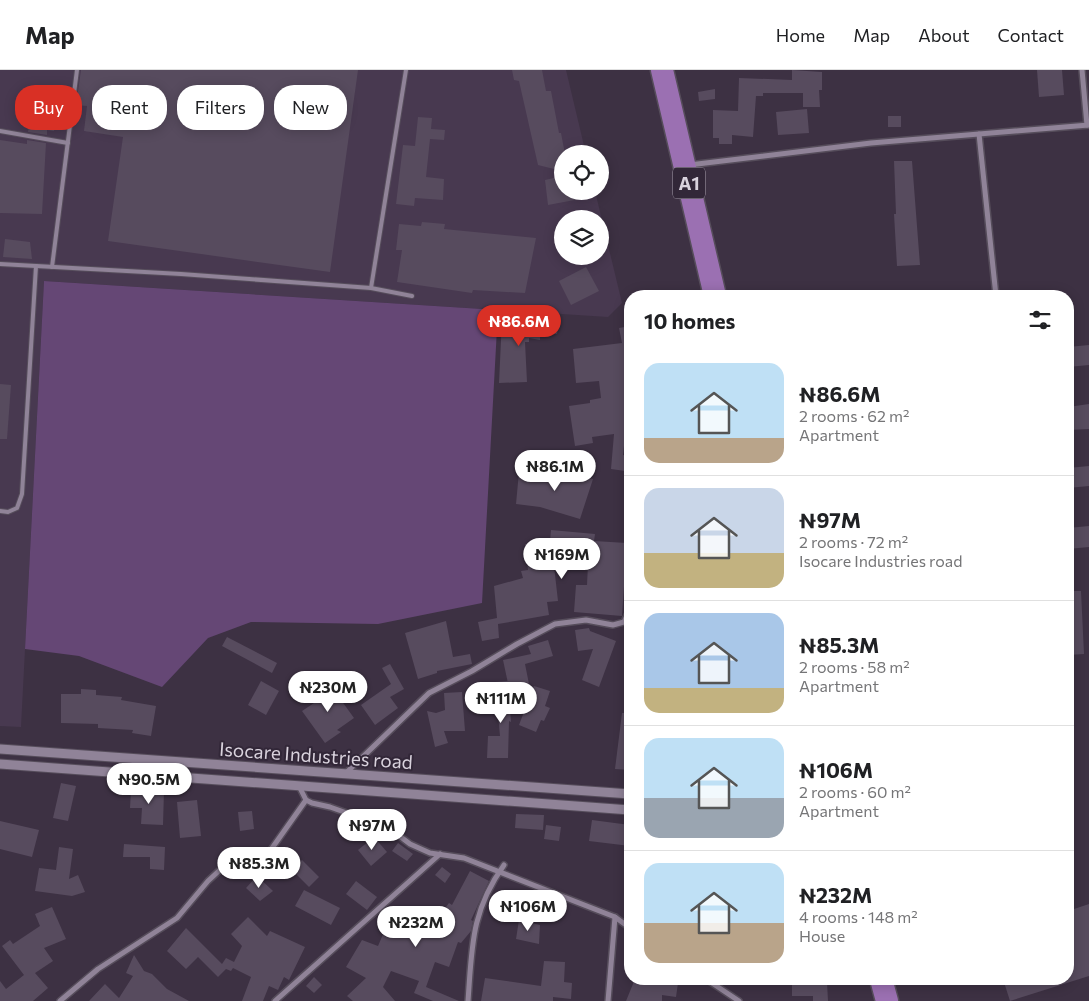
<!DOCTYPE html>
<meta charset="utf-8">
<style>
body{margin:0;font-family:Commissioner,sans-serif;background:#f6f6f6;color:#202124;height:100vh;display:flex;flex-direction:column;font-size:19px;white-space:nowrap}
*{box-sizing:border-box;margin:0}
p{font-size:16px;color:#757577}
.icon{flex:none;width:28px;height:28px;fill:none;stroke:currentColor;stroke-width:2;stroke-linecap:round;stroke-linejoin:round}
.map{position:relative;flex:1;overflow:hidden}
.drawer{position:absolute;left:624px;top:220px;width:450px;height:695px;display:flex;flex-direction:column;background:#fff;border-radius:20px;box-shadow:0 2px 12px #0003}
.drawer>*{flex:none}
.guide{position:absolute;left:15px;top:15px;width:475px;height:45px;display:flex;gap:10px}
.controls{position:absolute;left:554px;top:75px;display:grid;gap:10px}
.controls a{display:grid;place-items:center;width:55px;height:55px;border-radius:50%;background:#fff;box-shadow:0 2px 12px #0003;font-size:25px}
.price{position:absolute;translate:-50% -42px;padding:0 11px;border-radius:18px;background:#fff;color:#222;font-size:16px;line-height:32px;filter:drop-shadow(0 1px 2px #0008)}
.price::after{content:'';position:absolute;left:50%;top:30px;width:15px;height:11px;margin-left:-8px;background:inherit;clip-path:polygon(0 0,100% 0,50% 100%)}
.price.active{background:#d93025;color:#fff}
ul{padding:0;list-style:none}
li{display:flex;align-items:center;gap:15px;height:125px;padding:0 20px}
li+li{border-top:1px solid #e0e0e0}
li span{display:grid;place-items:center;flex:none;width:140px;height:100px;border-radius:15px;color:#555}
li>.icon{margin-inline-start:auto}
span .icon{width:60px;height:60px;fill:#fffc;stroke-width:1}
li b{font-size:21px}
h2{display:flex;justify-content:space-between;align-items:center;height:60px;padding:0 20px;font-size:21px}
.pill{padding:0 18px;border-radius:20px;background:#fff;box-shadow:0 2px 12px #0003;font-size:18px;line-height:45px}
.pill.active{background:#d93025;color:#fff}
header{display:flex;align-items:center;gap:30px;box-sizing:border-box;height:70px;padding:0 25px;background:#fff;border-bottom:1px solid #e0e0e0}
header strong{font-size:24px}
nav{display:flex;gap:28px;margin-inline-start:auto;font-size:18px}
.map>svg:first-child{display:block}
.built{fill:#483950;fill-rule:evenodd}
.green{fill:#654775}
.building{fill:#574b5e}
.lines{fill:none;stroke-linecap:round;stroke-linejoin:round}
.service-casing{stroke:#564d5b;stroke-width:6}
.minor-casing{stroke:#564d5b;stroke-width:8}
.tertiary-casing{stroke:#564d5b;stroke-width:11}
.trunk-casing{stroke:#564d5b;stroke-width:25}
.service{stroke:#908398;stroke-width:4}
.minor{stroke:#908398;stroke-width:5}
.tertiary{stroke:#908398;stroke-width:9}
.trunk{stroke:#9b70b2;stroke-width:22}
.labels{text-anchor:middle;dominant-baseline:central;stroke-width:4;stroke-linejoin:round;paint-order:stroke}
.shield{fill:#322738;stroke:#a79fac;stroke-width:1}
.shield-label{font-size:18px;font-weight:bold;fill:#d9d2dd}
.street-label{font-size:19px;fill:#d9d2dd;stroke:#322738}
</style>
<header>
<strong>Map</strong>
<nav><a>Home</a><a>Map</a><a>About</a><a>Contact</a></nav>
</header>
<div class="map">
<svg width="1089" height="931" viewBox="0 0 1089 931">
<rect width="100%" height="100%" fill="#3d3143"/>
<path class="built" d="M0 0H566L586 84H562V121H595L622 233 608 247 44 211 21 657 0 656ZM562 149H600V186H562Z"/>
<path class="green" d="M44 211 498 240 482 533 378 554 251 552 208 568 162 617 79 586 25 579Z"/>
<g class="building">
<path d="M81 0H358L330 202 108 171 123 67 84 61 87 36 76 35Z"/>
<path d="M512 0H542L546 21H551L559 63H561L565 84H562V101L538 95 519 11 514 10Z"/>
<path d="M792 0 822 2V20H819L820 37H803V23H763V26H756L753 67 732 65V74H719V68H713V40L738 41 739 8 792 10Z"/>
<path d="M1037 0H1062L1064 25 1039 27Z"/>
<path d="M715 19V29L699 31 698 22Z"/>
<path d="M32 36 57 39 54 61 47 60V65L28 62Z"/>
<path d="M807 39 809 63 778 65 776 42Z"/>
<rect x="888" y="46" width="13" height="11"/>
<path d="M418 47 432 48 431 59 445 60 444 70 430 69 426 107 444 109 443 130 415 128 414 136 396 134 403 75 415 76Z"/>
<path d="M0 70 27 74V70L46 73 42 144 0 143Z"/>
<path d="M894 91H912L920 195 897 196 894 144H896Z"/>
<path d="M562 106V121H595L596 126 548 135 545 110Z"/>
<path d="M422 152 445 154 444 159 536 168 525 223 473 220 472 223 397 212 402 180H396L399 154 421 156Z"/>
<path d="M5 169 30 172 32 189 3 187Z"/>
<path d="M586 197 599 221 571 235 559 211Z"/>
<path d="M502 249 559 253 557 264 540 262V270L529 268V272H525L527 312 499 313Z"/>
<path d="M630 256V358H626L623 385 628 386 625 401 611 399 614 364 592 367 593 373 575 376 569 336 590 333V330L601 328 599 311 576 313 573 279 622 273 619 258Z"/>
<path d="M1089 275V295L1068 297V277Z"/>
<path d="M0 314 11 315 7 369H0Z"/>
<path d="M1089 334V359L1068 360V337Z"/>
<path d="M1089 396V416L1068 418V398Z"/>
<path d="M553 399 593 409 580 449 540 437 516 434 519 402 553 408Z"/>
<path d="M1089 456V477L1068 479V458Z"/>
<path d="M551 460 595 464 594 471 627 473 622 546 574 542 576 515H587L588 494 554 496 558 531 547 532 549 545 498 554 499 568 482 571 478 552 497 548 494 516 523 508 521 501 528 500 525 474 550 471Z"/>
<path d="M1071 521H1081L1084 584 1068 585V570H1074V552H1068V541L1072 542Z"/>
<path d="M446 551 453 587 470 584 472 594 437 601V603L418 609 405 563Z"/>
<path d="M589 558 590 561 616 571 599 617 582 610 593 579 578 581 575 560Z"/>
<path d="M227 567 277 593 272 603 222 576Z"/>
<path d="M548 570 553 586 525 594 529 614 509 618 503 590 531 584 528 576Z"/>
<path d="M390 594 404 619 390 627 398 638 375 655 361 635 391 614 382 598Z"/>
<path d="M261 611 279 621 266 645 248 635Z"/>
<path d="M508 611 511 652 509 651 508 688H487L488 666H500L495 612Z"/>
<path d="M328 612 354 648 337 660 341 662 325 673 302 641 317 631 312 624Z"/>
<path d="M534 616 550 621 545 636 550 638 544 651 541 650 536 662 519 655 530 626H528Z"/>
<path d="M81 619 96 620V625L122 627 121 630 156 636 151 666 132 663 133 660 98 658V654L61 653V624H81Z"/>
<path d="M462 622 465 661H444L448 673 435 677 427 641 436 643 445 640 444 623Z"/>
<path d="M622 643H630V700L615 699Z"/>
<path d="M61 713 76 716 68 751 53 748Z"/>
<path d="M131 719 164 721 163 755 141 754 142 738H130Z"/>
<path d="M197 730 201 766 180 768 177 732Z"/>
<path d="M252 741 254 759 240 761 238 742Z"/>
<path d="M516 744 544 745 543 760 515 758Z"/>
<path d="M592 750 630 755V776L589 771Z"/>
<path d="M0 751 39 760 32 787 0 779Z"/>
<path d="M546 755 561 757 559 771 544 769Z"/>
<path d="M374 767 387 782 371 796 358 780Z"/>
<path d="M398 773 413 784 407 791 392 781Z"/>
<path d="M124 774 165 777 164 800 150 799V787H123Z"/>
<path d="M59 777 73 779 69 809 78 805 85 822 72 826 35 821 39 798 56 800Z"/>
<path d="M302 790 319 807 309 817 292 800Z"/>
<path d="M442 797 451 804 445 813 435 805Z"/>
<path d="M470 801 489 811 471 850 473 851 471 861 461 873 458 872 449 897 435 892 426 917 459 931H433L414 923 419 911 391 901 383 917 395 931H353L347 926 366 908 346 897 362 870 378 876 387 855 397 859 418 841 440 866 450 848 442 842 449 833 452 835Z"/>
<path d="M257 806 273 821 260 831 246 818Z"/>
<path d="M356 811 377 827 367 840 346 824Z"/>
<path d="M304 820 340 838 331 855 295 836Z"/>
<path d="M1089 834V906L1010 931 1003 909H1068V841Z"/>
<path d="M52 837 66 869 44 878 53 891 35 903 48 918 33 931H0V911L6 919 24 905 2 876 10 870 13 874 40 856 35 844Z"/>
<path d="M248 847 267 866 270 861 305 877 289 910 284 907 278 920 269 916 263 931H242L251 907 233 898 231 901 226 899 218 907 198 887 186 899 167 881 186 858 222 894 226 888 234 892 242 876 231 864Z"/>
<path d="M519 850 540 855 539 874 516 869Z"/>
<path d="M134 885 144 901 152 904 167 919 189 931H89L105 914 119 928 133 906 126 903Z"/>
<path d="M544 891 565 892 564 912 572 913 571 929 553 927V931H481L485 908 541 916Z"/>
<path d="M314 907 322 915 314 923 306 916Z"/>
<path d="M635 909H653V910L678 913 676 927 662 925V931H626Z"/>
<path d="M792 912H827L828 931H813V926H792Z"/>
</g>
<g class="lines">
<defs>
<g id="service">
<path d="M0 61 68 73"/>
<path d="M0 194 181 204 371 218 412 226"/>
<path d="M52 197 77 0"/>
<path d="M371 218 406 0"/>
<path d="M0 441 8 442 17 438 22 424 36 196"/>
</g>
<g id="minor">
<path d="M1082 0 1087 55"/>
<path d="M979 64 996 226"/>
<path d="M689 95 871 73 1089 55"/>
<path d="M346 703 429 623 472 601 517 574 555 554 586 550 613 555 624 552 630 539"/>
<path d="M299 716 306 730 312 733 330 737 389 758 410 774 430 783 464 788 615 847 630 858"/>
<path d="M706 909 739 931"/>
<path d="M60 931 98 899 177 848 208 811 222 798 257 794 270 781 306 730"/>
<path d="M275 931 440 784"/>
<path d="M468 931C472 877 471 841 504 795"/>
<path d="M608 931 615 847"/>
</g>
<g id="tertiary">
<path d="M0 679 630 724"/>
<path d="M0 694 630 740"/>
</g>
<g id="trunk">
<path d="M662 0 715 226"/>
<path d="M881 909 887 931"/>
</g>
</defs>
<use href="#service" class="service-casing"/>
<use href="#minor" class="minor-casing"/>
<use href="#tertiary" class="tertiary-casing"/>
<use href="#trunk" class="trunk-casing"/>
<use href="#service" class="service"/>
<use href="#minor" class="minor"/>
<use href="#tertiary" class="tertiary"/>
<use href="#trunk" class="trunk"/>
</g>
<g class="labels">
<rect class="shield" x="673" y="97.5" width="32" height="31" rx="4"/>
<g class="shield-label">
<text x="689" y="113">A1</text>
</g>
<g class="street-label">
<text transform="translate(316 685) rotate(4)">Isocare Industries road</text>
</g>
</g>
</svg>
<div class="controls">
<a><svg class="icon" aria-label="locate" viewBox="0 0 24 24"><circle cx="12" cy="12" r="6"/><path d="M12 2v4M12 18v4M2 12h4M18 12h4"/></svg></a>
<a><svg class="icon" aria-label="layers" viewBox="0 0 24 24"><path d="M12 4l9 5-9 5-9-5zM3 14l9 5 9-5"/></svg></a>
</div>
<b class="price active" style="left:519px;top:277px">₦86.6M</b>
<b class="price" style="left:555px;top:422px">₦86.1M</b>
<b class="price" style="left:562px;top:510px">₦169M</b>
<b class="price" style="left:328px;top:643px">₦230M</b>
<b class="price" style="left:501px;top:654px">₦111M</b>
<b class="price" style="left:149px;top:735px">₦90.5M</b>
<b class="price" style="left:372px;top:781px">₦97M</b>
<b class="price" style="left:259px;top:819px">₦85.3M</b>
<b class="price" style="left:528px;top:862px">₦106M</b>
<b class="price" style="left:416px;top:878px">₦232M</b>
<div class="guide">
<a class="pill active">Buy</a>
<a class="pill">Rent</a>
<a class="pill">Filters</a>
<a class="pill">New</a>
</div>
<section class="drawer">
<h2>10 homes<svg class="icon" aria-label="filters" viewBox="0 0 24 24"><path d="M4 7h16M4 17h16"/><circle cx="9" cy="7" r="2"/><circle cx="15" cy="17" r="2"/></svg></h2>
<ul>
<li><span style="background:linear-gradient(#bfe0f5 75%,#b9a48a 0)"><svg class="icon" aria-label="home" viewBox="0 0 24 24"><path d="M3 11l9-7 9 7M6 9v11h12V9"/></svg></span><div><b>₦86.6M</b><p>2 rooms · 62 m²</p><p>Apartment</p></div></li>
<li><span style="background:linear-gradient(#c9d6e8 65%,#c2b280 0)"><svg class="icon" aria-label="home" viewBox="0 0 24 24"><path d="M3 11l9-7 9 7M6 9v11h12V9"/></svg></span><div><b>₦97M</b><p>2 rooms · 72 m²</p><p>Isocare Industries road</p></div></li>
<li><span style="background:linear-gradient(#a9c7e8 75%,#c2b280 0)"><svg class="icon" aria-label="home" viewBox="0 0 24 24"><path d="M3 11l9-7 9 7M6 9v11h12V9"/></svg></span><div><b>₦85.3M</b><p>2 rooms · 58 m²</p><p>Apartment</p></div></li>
<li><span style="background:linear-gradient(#bfe0f5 60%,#9aa5b1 0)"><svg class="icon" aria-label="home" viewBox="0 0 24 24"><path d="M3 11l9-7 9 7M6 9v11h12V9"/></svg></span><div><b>₦106M</b><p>2 rooms · 60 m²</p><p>Apartment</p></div></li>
<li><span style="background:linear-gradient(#bfe0f5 60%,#b9a48a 0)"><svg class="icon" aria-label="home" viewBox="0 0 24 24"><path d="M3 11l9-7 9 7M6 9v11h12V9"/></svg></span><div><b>₦232M</b><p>4 rooms · 148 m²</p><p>House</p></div></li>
</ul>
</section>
</div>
